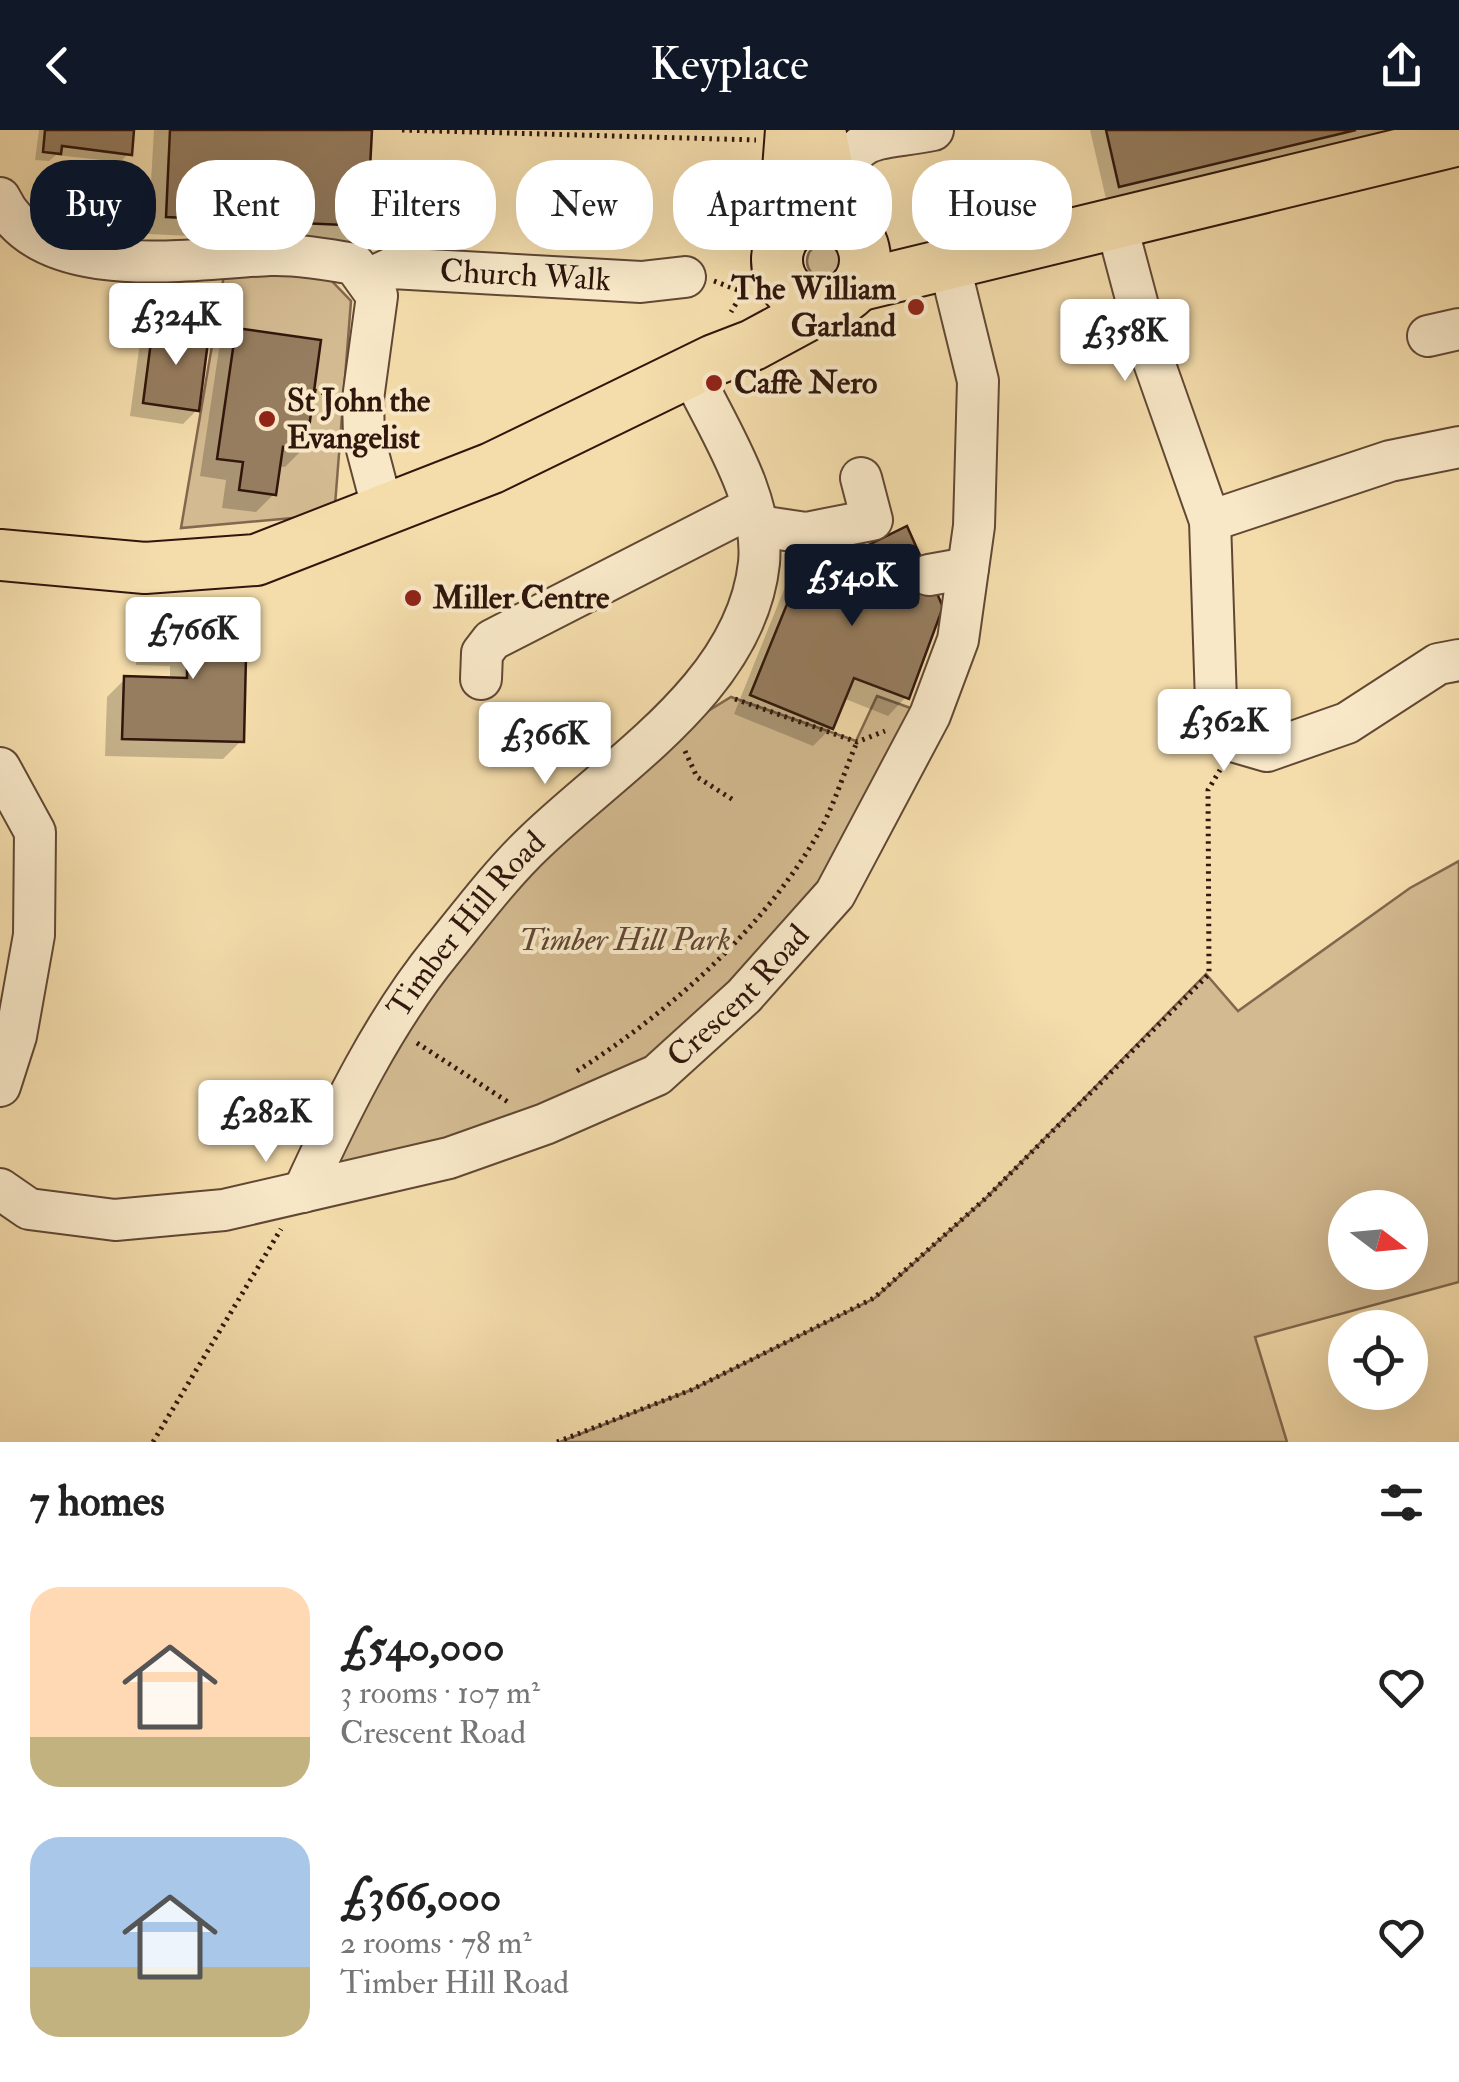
<!DOCTYPE html>
<meta charset="utf-8">
<style>
body{margin:0;font-family:"IM FELL Double Pica",serif;background:#f6f6f6;color:#222;height:100vh;display:flex;flex-direction:column;font-size:38px;white-space:nowrap}
*{box-sizing:border-box;margin:0}
p{font-size:32px;color:#767676}
.icon{flex:none;width:55px;height:55px;fill:none;stroke:currentColor;stroke-width:2;stroke-linecap:round;stroke-linejoin:round}
.map{position:relative;height:1312px;overflow:hidden}
.sheet{display:flex;flex-direction:column;background:#fff;flex:1}
.sheet>*{flex:none}
.top-card{position:absolute;left:30px;top:30px;width:1400px;height:90px;display:flex;gap:20px}
.needle{width:65px;rotate:106deg}
.buttons{position:absolute;left:1328px;top:1060px;display:grid;gap:20px}
.buttons a{display:grid;place-items:center;width:100px;height:100px;border-radius:50%;background:#fff;box-shadow:0 10px 40px #0002;font-size:50px}
.price{position:absolute;translate:-50% -85px;padding:0 22px;border-radius:10px;background:#fff;color:#222;font-size:32px;line-height:65px;filter:drop-shadow(0 2px 5px #0008)}
.price::after{content:'';position:absolute;left:50%;top:60px;width:30px;height:22px;margin-left:-15px;background:inherit;clip-path:polygon(0 0,100% 0,50% 100%)}
.price.selected{background:#111827;color:#fff}
ul{padding:0;list-style:none}
li{display:flex;align-items:center;gap:30px;height:250px;padding:0 30px}
li span{display:grid;place-items:center;flex:none;width:280px;height:200px;border-radius:30px;color:#555}
li>.icon{margin-inline-start:auto}
span .icon{width:120px;height:120px;fill:#fffc;stroke-width:1}
li b{font-size:42px}
h2{display:flex;justify-content:space-between;align-items:center;height:120px;padding:0 30px;font-size:42px}
.chip{padding:0 35px;border-radius:40px;background:#fff;box-shadow:0 10px 40px #0002;font-size:35px;line-height:90px}
.chip.selected{background:#111827;color:#fff}
header{display:flex;justify-content:space-between;align-items:center;height:130px;padding:0 30px;background:#111827;color:#fff;font-size:45px;font-weight:600}
.map>svg:first-child{display:block}
.green{fill:#d3ba90;stroke:#82684e;stroke-width:2.5;fill-rule:evenodd}
.shadow{fill:#0003}
.building{fill:#967d5f;stroke:#30160c;stroke-width:2.5}
.lines{fill:none;stroke-linecap:round;stroke-linejoin:round}
.minor-casing{stroke:#614834;stroke-width:44}
.major-casing{stroke:#30160c;stroke-width:54}
.path{stroke:#30160c;stroke-width:5;stroke-dasharray:2.5 5;stroke-linecap:butt}
.minor{stroke:#f8e8c8;stroke-width:40}
.major{stroke:#f4dcab;stroke-width:50}
.poi-dot{fill:#8f2418;stroke:#f8e8c8;stroke-width:4}
.labels{text-anchor:middle;dominant-baseline:central;stroke-width:8;stroke-linejoin:round;paint-order:stroke}
.street-label{font-size:32px;fill:#30160c;stroke:#f8e8c8}
.poi-label{font-size:32px;font-weight:bold;fill:#30160c;stroke:#f8e8c8;text-anchor:start}
.park-label{font-size:32px;font-style:italic;fill:#614734;stroke:#f8e8c8}
</style>
<header><svg class="icon" aria-label="back" viewBox="0 0 24 24"><path d="M15 5l-7 7 7 7"/></svg>Keyplace<svg class="icon" aria-label="share" viewBox="0 0 24 24"><path d="M12 15V3M7 8l5-5 5 5M5 13v7h14v-7"/></svg></header>
<div class="map">
<svg width="1459" height="1312" viewBox="0 0 1459 1312">
<rect width="100%" height="100%" fill="#f4dcab"/>
<filter id="stains"><feTurbulence type="fractalNoise" baseFrequency=".002" numOctaves="4"/><feColorMatrix values="0 0 0 0 .2 0 0 0 0 .09 0 0 0 0 .02 0 0 0 .5 -.17"/></filter>
<radialGradient id="worn" r=".72"><stop offset=".6" stop-color="#630" stop-opacity="0"/><stop offset="1" stop-color="#630" stop-opacity=".3"/></radialGradient>
<g class="green">
<circle cx="824" cy="131" r="17"/>
<path d="M225 139 324 143 351 171 335 375 304 387 181 398Z"/>
<path d="M877 566 930 585 835 764 657 945 303 1062 440 851 510 757 687 594 731 567 856 611Z"/>
<path d="M1459 731V1152L1255 1207 1287 1312H560L691 1260 875 1168 986 1068 1206 844 1238 881 1410 758ZM1345 1078H1410V1142H1345Z"/>
</g>
<g class="shadow">
<path d="M39 0H132L129 23 120 32 56 25 49 31 35 30Z"/>
<path d="M154 0H369L365 95 347 113 148 104Z"/>
<path d="M1090 0H1392L1106 69Z"/>
<path d="M154 199 197 280 183 294 130 286 140 212Z"/>
<path d="M237 201 303 319 285 337 278 336 274 364 256 382 222 378 226 350 200 346 219 219Z"/>
<path d="M841 432 906 567 888 586 843 568 831 598 813 616 734 584 787 452 806 433Z"/>
<path d="M155 484 244 486 241 611 223 629 105 626 107 567 125 549 170 550V536L136 535 137 502Z"/>
</g>
<g class="building">
<path d="M45 0H134L132 25 62 16 61 24 43 22Z"/>
<path d="M170 0H372L367 96 166 87Z"/>
<path d="M1106 0H1356L1119 57Z"/>
<path d="M153 196 209 204 199 281 143 273Z"/>
<path d="M236 198 321 210 306 320 283 317 276 365 239 360 243 332 217 329Z"/>
<path d="M907 396 943 477 909 569 854 548 833 599 750 565 805 430 840 429Z"/>
<path d="M154 482 247 484 244 612 122 609 124 546 187 548V519L153 518Z"/>
</g>
<g class="lines">
<defs>
<g id="minor">
<path d="M833 64C857 0 870 12 933 0"/>
<path d="M0 68C41 156 194 128 270 125 297 124 327 129 354 134L377 166 363 269 364 308 384 384"/>
<path d="M1116 93 1150 221 1210 391 1216 572 1236 612 1267 621 1347 593 1438 534 1459 530"/>
<path id="s1" d="M368 149 392 138 641 152 685 147"/>
<path d="M1428 206 1459 199"/>
<path d="M1210 391 1390 331 1459 317"/>
<path d="M758 396 806 403 872 390 861 348"/>
<path d="M929 445 968 438"/>
<path d="M481 549 482 523 492 510 752 377"/>
<path d="M0 638 35 702 34 805 16 906 0 956"/>
<path id="s2" d="M0 1059 29 1079 115 1090 224 1080 449 1028 545 994 657 945 744 866 835 764 930 585 958 510 974 396 978 251 950 137"/>
<path id="s3" d="M303 1062C341 979 384 891 442 820 472 783 502 743 536 711 617 633 746 555 759 433 765 368 718 299 691 242"/>
</g>
<g id="major">
<path d="M820 0 833 64 847 95"/>
<circle cx="821" cy="130" r="44"/>
<path d="M783 106 791 0"/>
<path d="M857 156 1459 10"/>
<path d="M0 425 145 438 256 430 492 338 714 230 753 215 827 175"/>
</g>
</defs>
<use href="#minor" class="minor-casing"/>
<use href="#major" class="major-casing"/>
<g class="path">
<path d="M402 0 756 10"/>
<path d="M714 151 743 162 731 182"/>
<path d="M314 261 331 264"/>
<path d="M735 569 857 612 885 601"/>
<path d="M685 621 697 647 735 671"/>
<path d="M417 913 508 972"/>
<path d="M577 941C669 882 762 801 818 704 834 676 844 642 857 612"/>
<path d="M153 1312 281 1099"/>
<path d="M557 1312 691 1260 874 1168 986 1068 1209 844 1208 660 1220 640"/>
</g>
<use href="#minor" class="minor"/>
<use href="#major" class="major"/>
</g>
<g class="poi-dot">
<circle cx="916" cy="177" r="10"/>
<circle cx="714" cy="253" r="10"/>
<circle cx="267" cy="289" r="10"/>
<circle cx="413" cy="468" r="10"/>
</g>
<g class="labels">
<g class="street-label">
<text stroke="none"><textPath href="#s1" startOffset="160">Church Walk</textPath></text>
<text stroke="none"><textPath href="#s3" startOffset="315">Timber Hill Road</textPath></text>
<text stroke="none"><textPath href="#s2" startOffset="800">Crescent Road</textPath></text>
</g>
<g class="poi-label">
<text x="896" y="159" text-anchor="end">The William<tspan x="896" dy="37">Garland</tspan></text>
<text x="734" y="253">Caffè Nero</text>
<text x="287" y="271">St John the<tspan x="287" dy="37">Evangelist</tspan></text>
<text x="433" y="468">Miller Centre</text>
</g>
<g class="park-label">
<text x="625" y="810">Timber Hill Park</text>
</g>
</g>
<rect width="100%" height="100%" filter="url(#stains)"/>
<rect width="100%" height="100%" fill="url(#worn)"/>
</svg>
<div class="buttons">
<a><svg class="needle" viewBox="-14 -14 28 28"><path d="M0-13l5 13h-10z" fill="#e53935"/><path d="M0 13l5-13h-10z" fill="#767676"/></svg></a>
<a><svg class="icon" aria-label="locate" viewBox="0 0 24 24"><circle cx="12" cy="12" r="6"/><path d="M12 2v4M12 18v4M2 12h4M18 12h4"/></svg></a>
</div>
<b class="price" style="left:176px;top:238px">£324K</b>
<b class="price" style="left:1125px;top:254px">£358K</b>
<b class="price selected" style="left:852px;top:499px">£540K</b>
<b class="price" style="left:193px;top:552px">£766K</b>
<b class="price" style="left:1224px;top:644px">£362K</b>
<b class="price" style="left:545px;top:657px">£366K</b>
<b class="price" style="left:266px;top:1035px">£282K</b>
<div class="top-card">
<a class="chip selected">Buy</a>
<a class="chip">Rent</a>
<a class="chip">Filters</a>
<a class="chip">New</a>
<a class="chip">Apartment</a>
<a class="chip">House</a>
</div>
</div>
<section class="sheet">
<h2>7 homes<svg class="icon" aria-label="filters" viewBox="0 0 24 24"><path d="M4 7h16M4 17h16"/><circle cx="9" cy="7" r="2"/><circle cx="15" cy="17" r="2"/></svg></h2>
<ul>
<li><span style="background:linear-gradient(#ffd9b3 75%,#c2b280 0)"><svg class="icon" aria-label="home" viewBox="0 0 24 24"><path d="M3 11l9-7 9 7M6 9v11h12V9"/></svg></span><div><b>£540,000</b><p>3 rooms · 107 m²</p><p>Crescent Road</p></div><svg class="icon" aria-label="heart" viewBox="0 0 24 24"><path d="M12 20l-8-8c-3-5 5-10 8-4 3-6 11-1 8 4z"/></svg></li>
<li><span style="background:linear-gradient(#a9c7e8 65%,#c2b280 0)"><svg class="icon" aria-label="home" viewBox="0 0 24 24"><path d="M3 11l9-7 9 7M6 9v11h12V9"/></svg></span><div><b>£366,000</b><p>2 rooms · 78 m²</p><p>Timber Hill Road</p></div><svg class="icon" aria-label="heart" viewBox="0 0 24 24"><path d="M12 20l-8-8c-3-5 5-10 8-4 3-6 11-1 8 4z"/></svg></li>
</ul>
</section>
